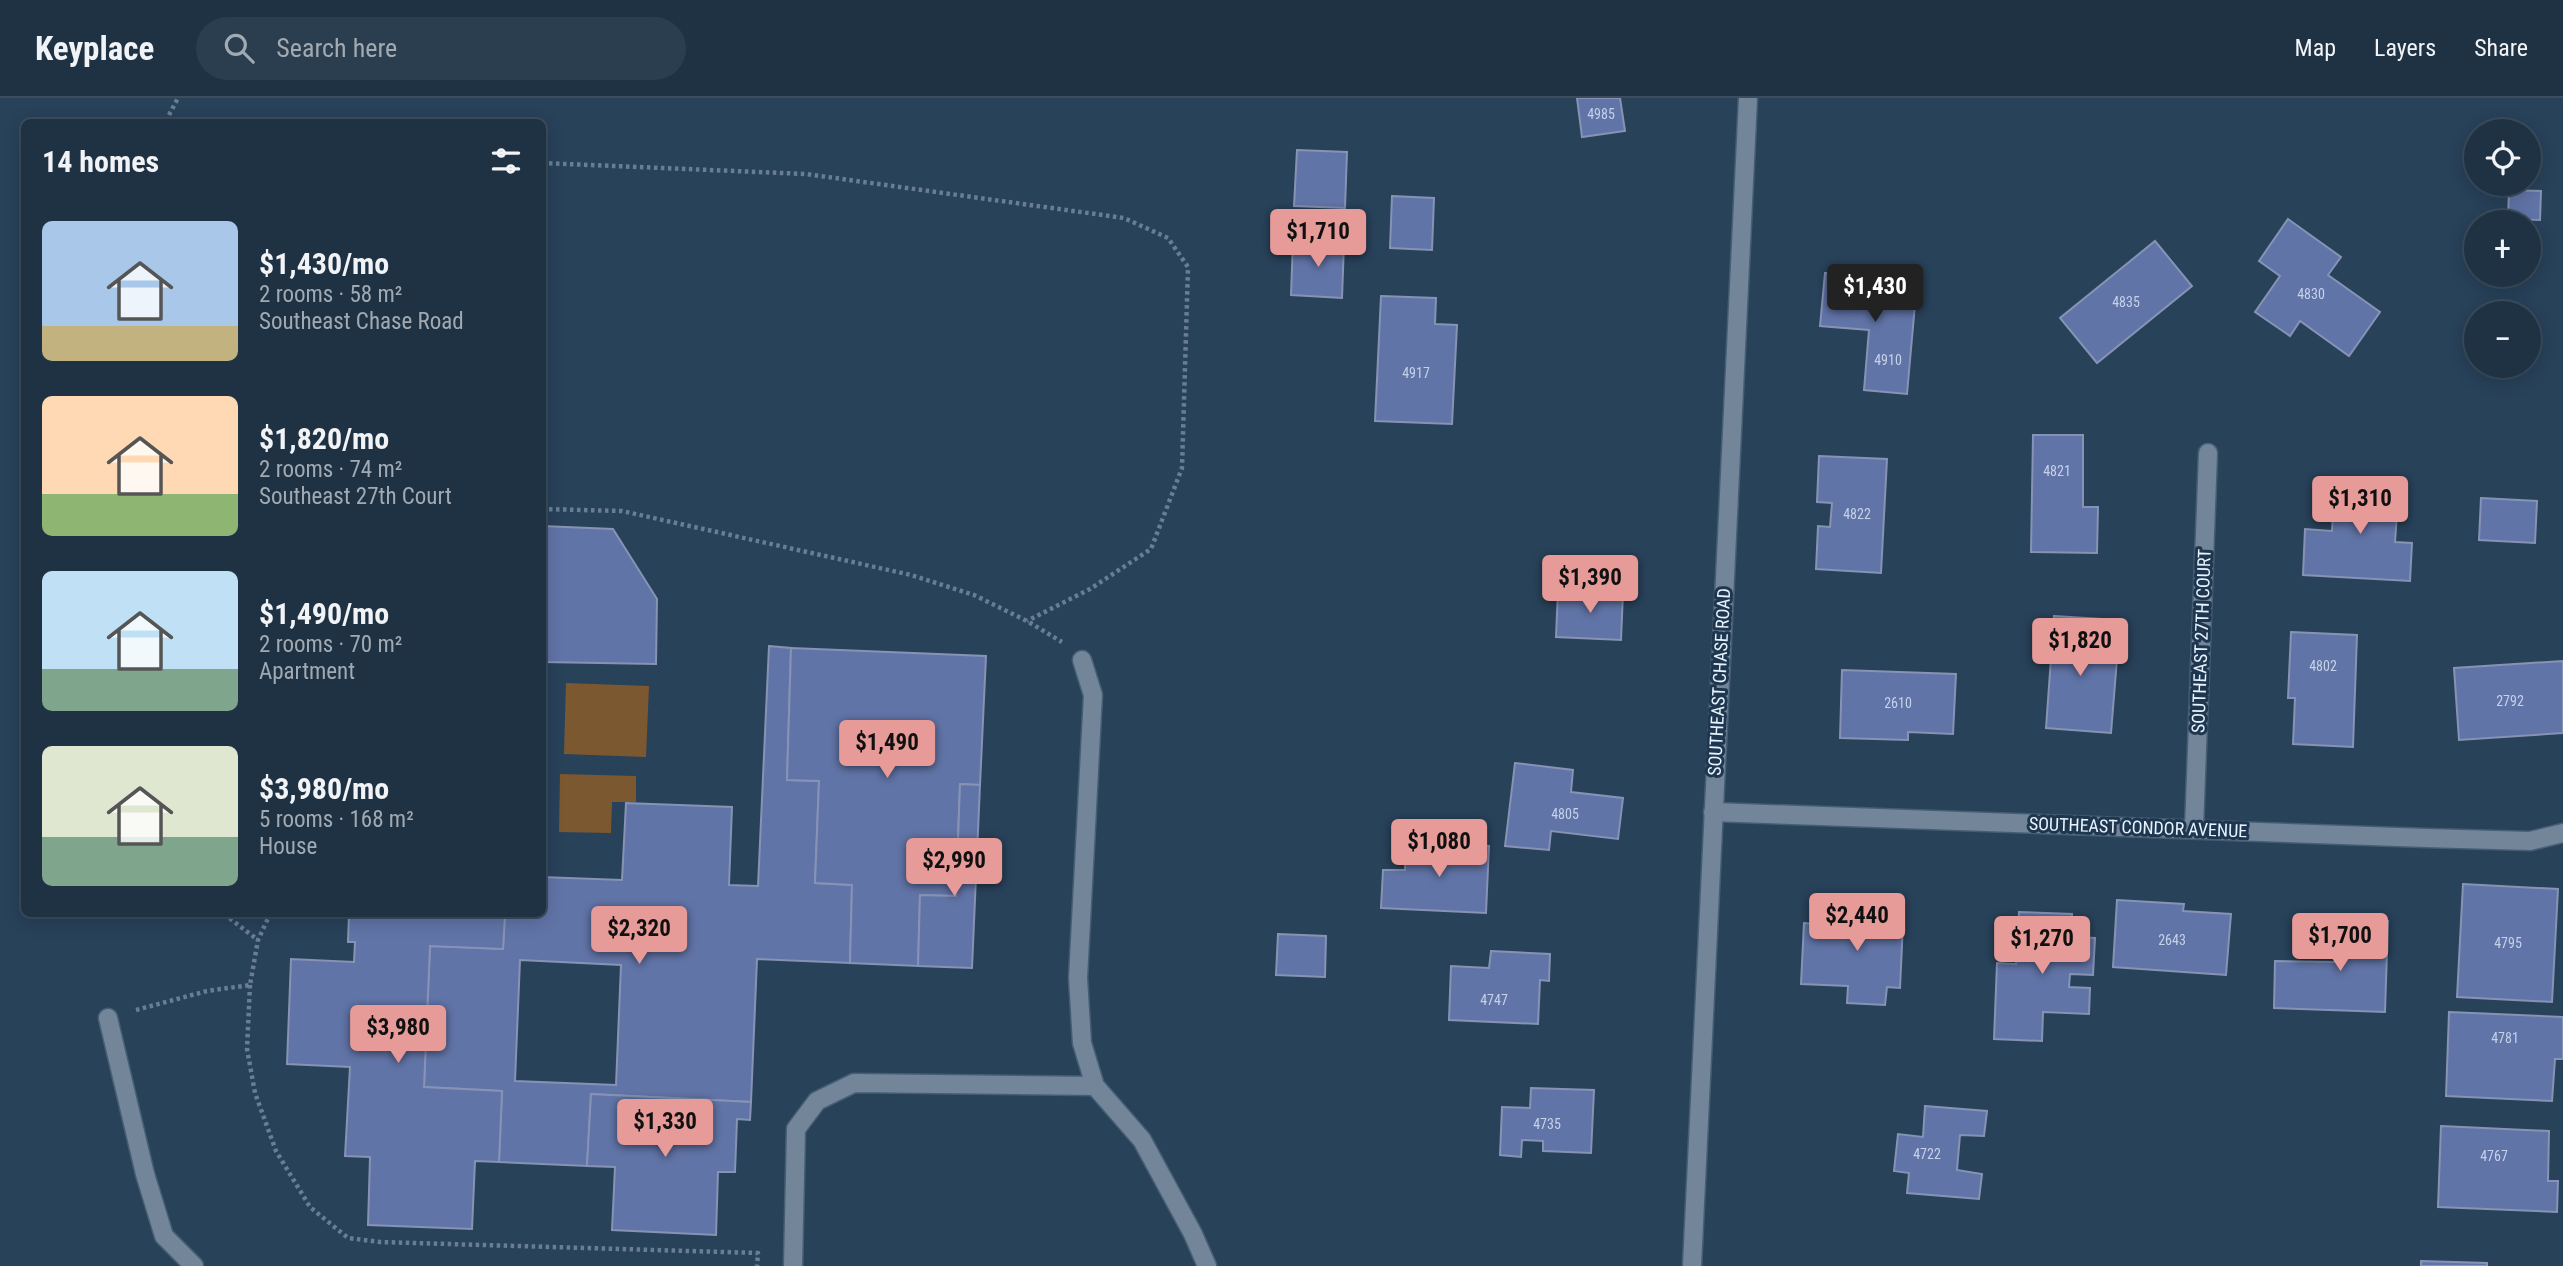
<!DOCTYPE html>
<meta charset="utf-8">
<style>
body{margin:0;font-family:"Roboto Condensed",sans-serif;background:#2b3e4f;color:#f1f3f6;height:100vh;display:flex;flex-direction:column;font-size:26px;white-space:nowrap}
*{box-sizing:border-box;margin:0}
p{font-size:23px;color:#a1aab2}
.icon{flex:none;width:38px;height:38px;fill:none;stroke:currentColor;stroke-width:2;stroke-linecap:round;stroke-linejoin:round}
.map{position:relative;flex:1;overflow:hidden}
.details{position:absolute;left:21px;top:21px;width:525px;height:798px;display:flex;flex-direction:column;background:#1e3244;border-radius:10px;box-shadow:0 4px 18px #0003,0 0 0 2px #3c4d5d}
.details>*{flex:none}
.controls{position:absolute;left:2464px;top:21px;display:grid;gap:14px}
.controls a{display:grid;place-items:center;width:77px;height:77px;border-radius:50%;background:#1e3244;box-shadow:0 4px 18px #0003,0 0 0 2px #3c4d5d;font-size:35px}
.price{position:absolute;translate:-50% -60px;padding:0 16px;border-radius:7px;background:#e69b98;color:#111;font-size:23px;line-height:46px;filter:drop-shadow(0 2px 4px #0008)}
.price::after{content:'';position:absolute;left:50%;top:42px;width:21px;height:16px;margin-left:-10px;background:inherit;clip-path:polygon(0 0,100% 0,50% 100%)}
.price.current{background:#222;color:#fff}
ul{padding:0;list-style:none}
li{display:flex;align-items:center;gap:21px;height:175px;padding:0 21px}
li span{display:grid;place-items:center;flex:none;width:196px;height:140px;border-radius:10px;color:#555}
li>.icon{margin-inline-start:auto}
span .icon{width:84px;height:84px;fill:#fffc;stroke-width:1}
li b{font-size:30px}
h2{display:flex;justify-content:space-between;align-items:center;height:84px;padding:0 21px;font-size:30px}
header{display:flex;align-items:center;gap:42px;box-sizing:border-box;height:98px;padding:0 35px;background:#1e3244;border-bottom:2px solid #3c4d5d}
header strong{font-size:33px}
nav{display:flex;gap:38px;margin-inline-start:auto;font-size:24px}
.search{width:490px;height:63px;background:#2b3e4f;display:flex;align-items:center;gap:18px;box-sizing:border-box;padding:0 24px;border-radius:38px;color:#a1aab2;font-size:26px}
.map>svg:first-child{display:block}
.green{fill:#7c5830}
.building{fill:#6174a7;stroke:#8693b5;stroke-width:2;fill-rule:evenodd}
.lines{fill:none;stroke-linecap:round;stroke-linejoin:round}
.minor-casing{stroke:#465e74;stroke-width:21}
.path{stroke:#697e92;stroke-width:4.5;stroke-dasharray:3.5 3.5;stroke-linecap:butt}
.minor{stroke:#728599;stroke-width:18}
.labels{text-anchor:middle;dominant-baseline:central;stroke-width:6;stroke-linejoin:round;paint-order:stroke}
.number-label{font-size:14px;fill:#c5d2e8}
.street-label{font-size:18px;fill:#e6f2fe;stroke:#1e374f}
</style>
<header>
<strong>Keyplace</strong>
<div class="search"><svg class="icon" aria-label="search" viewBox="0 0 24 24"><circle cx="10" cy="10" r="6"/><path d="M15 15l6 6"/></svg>Search here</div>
<nav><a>Map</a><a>Layers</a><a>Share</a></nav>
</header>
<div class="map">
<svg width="2563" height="1168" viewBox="0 0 2563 1168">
<rect width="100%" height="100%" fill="#28425a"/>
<g class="green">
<path d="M566 585 649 588 646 659 564 656Z"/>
<path d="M560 676 636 678V704H612L611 735 559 734Z"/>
</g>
<g class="building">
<path d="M1577 0H1620L1625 33 1582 39Z"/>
<path d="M1297 52 1347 54 1345 110 1294 108Z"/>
<path d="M2509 92 2541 93 2540 122 2508 121Z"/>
<path d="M1392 98 1434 100 1432 152 1390 150Z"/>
<path d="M2288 121 2341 159 2328 177 2380 214 2349 258 2300 223 2290 238 2255 214 2280 178 2259 163Z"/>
<path d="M1293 143 1344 145 1342 200 1291 197Z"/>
<path d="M2155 143 2192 188 2097 265 2060 220Z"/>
<path d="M1825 175 1917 184 1907 296 1864 292 1869 232 1820 228Z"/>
<path d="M1381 198 1436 200 1435 226 1457 227 1452 326 1375 323Z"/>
<path d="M2033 337H2083V409H2098L2097 455 2031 454Z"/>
<path d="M1819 358 1887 361 1881 475 1816 471 1818 428 1830 429 1832 405 1817 404Z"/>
<path d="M2335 382 2399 387 2395 444 2412 445 2410 483 2303 477 2305 431 2332 433Z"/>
<path d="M2481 400 2537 403 2535 445 2479 442Z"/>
<path d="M542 428 613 431 657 501 656 566 542 564Z"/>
<path d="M1558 492 1623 495 1621 542 1556 539Z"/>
<path d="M2054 518 2102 521 2099 560 2117 561 2111 635 2046 630Z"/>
<path d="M2291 534 2357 537 2353 649 2293 646 2295 600H2288Z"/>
<path d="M769 548 791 550 787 682 819 683 815 785 852 787 850 865 757 861 751 1004 591 996 587 1068 499 1064 502 993 424 989 430 848 503 851 505 816H542V779L622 782 626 705 732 709 729 787 758 788ZM520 862 621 867 616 987 515 983Z"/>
<path d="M791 550 986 558 980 687 960 686 956 798 920 797 918 868 850 865 852 787 815 785 819 683 787 682Z"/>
<path d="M2563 563V635L2459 642 2454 570Z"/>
<path d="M1842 572 1956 576 1953 636 1908 634V642L1840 640Z"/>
<path d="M1515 665 1573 672 1571 694 1623 700 1618 741 1551 733 1549 752 1505 748Z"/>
<path d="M960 686 980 687 972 870 918 868 920 797 956 798Z"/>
<path d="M1406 745 1489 748 1486 815 1381 810 1383 772H1405Z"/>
<path d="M2463 786 2558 791 2552 904 2457 899Z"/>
<path d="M1860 802 1904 804 1900 890 1887 889 1885 907 1847 905 1848 888 1801 886 1804 825 1859 829Z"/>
<path d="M2117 802 2184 806 2183 813 2231 816 2226 877 2113 869Z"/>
<path d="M2019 814 2072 816 2071 839 2095 840 2093 877 2070 876 2069 889 2090 890 2089 916 2043 914 2042 943 1994 941 1997 865 2016 866Z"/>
<path d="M349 816H505L503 851 430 848 424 989 502 993 499 1064 475 1063 472 1131 368 1127 370 1059 345 1058 350 969 287 966 291 861 354 864 355 844H348Z"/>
<path d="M2337 821 2388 823 2385 914 2274 910 2275 863 2336 864Z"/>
<path d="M1278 836 1326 838 1325 879 1276 877Z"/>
<path d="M1491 853 1550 856 1549 883 1540 882 1538 926 1449 922 1451 868 1489 870Z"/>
<path d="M2449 914 2563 919V961H2555L2552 1003 2446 998Z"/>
<path d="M1531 990 1594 992 1591 1055 1543 1053V1043L1522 1042 1521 1059 1500 1057 1502 1009 1530 1010Z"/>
<path d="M591 996 751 1004 750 1022 737 1021 735 1074H718L716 1137 612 1132 615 1069 587 1068Z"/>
<path d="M1925 1008 1987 1013 1984 1038 1960 1037 1957 1072 1982 1076 1979 1101 1907 1095 1909 1075 1894 1073 1898 1036 1923 1039Z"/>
<path d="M2441 1028 2549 1033 2548 1083H2558L2557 1114 2438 1109Z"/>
<path d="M2421 1163 2487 1165V1168H2421Z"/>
</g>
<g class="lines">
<defs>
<g id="minor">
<path d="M1082 562 1093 597 1078 880 1082 945 1095 988 1142 1042 1193 1136 1207 1168"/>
<path d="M1713 714 2426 740 2530 743 2563 735"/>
<path d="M2194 731 2208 355"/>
<path d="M108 920 145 1076 164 1138 194 1168"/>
<path d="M793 1168 796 1031 817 1003 854 985 1095 988"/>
<path d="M1692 1168 1748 0"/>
</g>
</defs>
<use href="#minor" class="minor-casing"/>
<g class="path">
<path d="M169 24V17L178 0"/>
<path d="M542 65 806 76 1124 120 1168 140 1188 169 1182 370 1151 451 1090 491 1027 523"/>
<path d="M542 411 622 413 911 477 974 497 1027 523 1062 544"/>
<path d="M224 816 258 842"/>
<path d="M250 887 247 951 255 995 276 1053 310 1109 348 1140 380 1144 758 1155 757 1168"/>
<path d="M136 912 207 893 250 887 258 842 270 816"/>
</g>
<use href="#minor" class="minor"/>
</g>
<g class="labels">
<g class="number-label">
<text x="1601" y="16">4985</text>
<text x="2311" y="196">4830</text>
<text x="2126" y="204">4835</text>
<text x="1888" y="262">4910</text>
<text x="1416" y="275">4917</text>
<text x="2057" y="373">4821</text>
<text x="1857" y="416">4822</text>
<text x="2323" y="568">4802</text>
<text x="2510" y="603">2792</text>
<text x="1898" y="605">2610</text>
<text x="1565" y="716">4805</text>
<text x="2172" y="842">2643</text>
<text x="2508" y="845">4795</text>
<text x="1494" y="902">4747</text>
<text x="2505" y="940">4781</text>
<text x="1547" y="1026">4735</text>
<text x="1927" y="1056">4722</text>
<text x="2494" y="1058">4767</text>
</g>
<g class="street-label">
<text transform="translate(2201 543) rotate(-88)">SOUTHEAST 27TH COURT</text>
<text transform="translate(1719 584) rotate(-87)">SOUTHEAST CHASE ROAD</text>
<text transform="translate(2138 729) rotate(2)">SOUTHEAST CONDOR AVENUE</text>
</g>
</g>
</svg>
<div class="controls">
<a><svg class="icon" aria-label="locate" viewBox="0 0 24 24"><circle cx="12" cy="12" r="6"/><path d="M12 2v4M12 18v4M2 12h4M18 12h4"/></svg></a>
<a>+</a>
<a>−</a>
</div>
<b class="price" style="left:1318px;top:171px">$1,710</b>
<b class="price current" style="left:1875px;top:226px">$1,430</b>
<b class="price" style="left:2360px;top:438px">$1,310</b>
<b class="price" style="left:1590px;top:517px">$1,390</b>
<b class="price" style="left:2080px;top:580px">$1,820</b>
<b class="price" style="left:887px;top:682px">$1,490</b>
<b class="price" style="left:1439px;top:781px">$1,080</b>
<b class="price" style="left:954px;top:800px">$2,990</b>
<b class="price" style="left:1857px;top:855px">$2,440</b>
<b class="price" style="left:639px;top:868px">$2,320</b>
<b class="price" style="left:2340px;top:875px">$1,700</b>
<b class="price" style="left:2042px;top:878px">$1,270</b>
<b class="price" style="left:398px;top:967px">$3,980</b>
<b class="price" style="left:665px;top:1061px">$1,330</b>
<section class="details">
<h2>14 homes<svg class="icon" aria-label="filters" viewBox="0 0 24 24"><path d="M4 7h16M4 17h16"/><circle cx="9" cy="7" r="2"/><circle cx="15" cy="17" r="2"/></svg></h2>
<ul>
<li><span style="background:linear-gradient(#a9c7e8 75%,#c2b280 0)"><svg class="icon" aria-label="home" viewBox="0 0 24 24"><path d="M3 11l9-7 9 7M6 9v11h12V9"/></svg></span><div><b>$1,430/mo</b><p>2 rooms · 58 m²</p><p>Southeast Chase Road</p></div></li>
<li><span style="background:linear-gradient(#ffd9b3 70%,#8fb573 0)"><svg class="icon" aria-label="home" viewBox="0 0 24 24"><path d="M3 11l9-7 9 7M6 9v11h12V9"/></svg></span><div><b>$1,820/mo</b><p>2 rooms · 74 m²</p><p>Southeast 27th Court</p></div></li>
<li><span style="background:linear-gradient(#bfe0f5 70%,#7fa58c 0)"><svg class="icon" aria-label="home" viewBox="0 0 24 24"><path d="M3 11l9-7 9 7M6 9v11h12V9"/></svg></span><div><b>$1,490/mo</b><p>2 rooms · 70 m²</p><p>Apartment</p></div></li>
<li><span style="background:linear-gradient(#dfe7d0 65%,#7fa58c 0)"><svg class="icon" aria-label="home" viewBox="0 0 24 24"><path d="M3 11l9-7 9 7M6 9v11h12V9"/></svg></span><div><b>$3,980/mo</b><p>5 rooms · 168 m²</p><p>House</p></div></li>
</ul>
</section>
</div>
